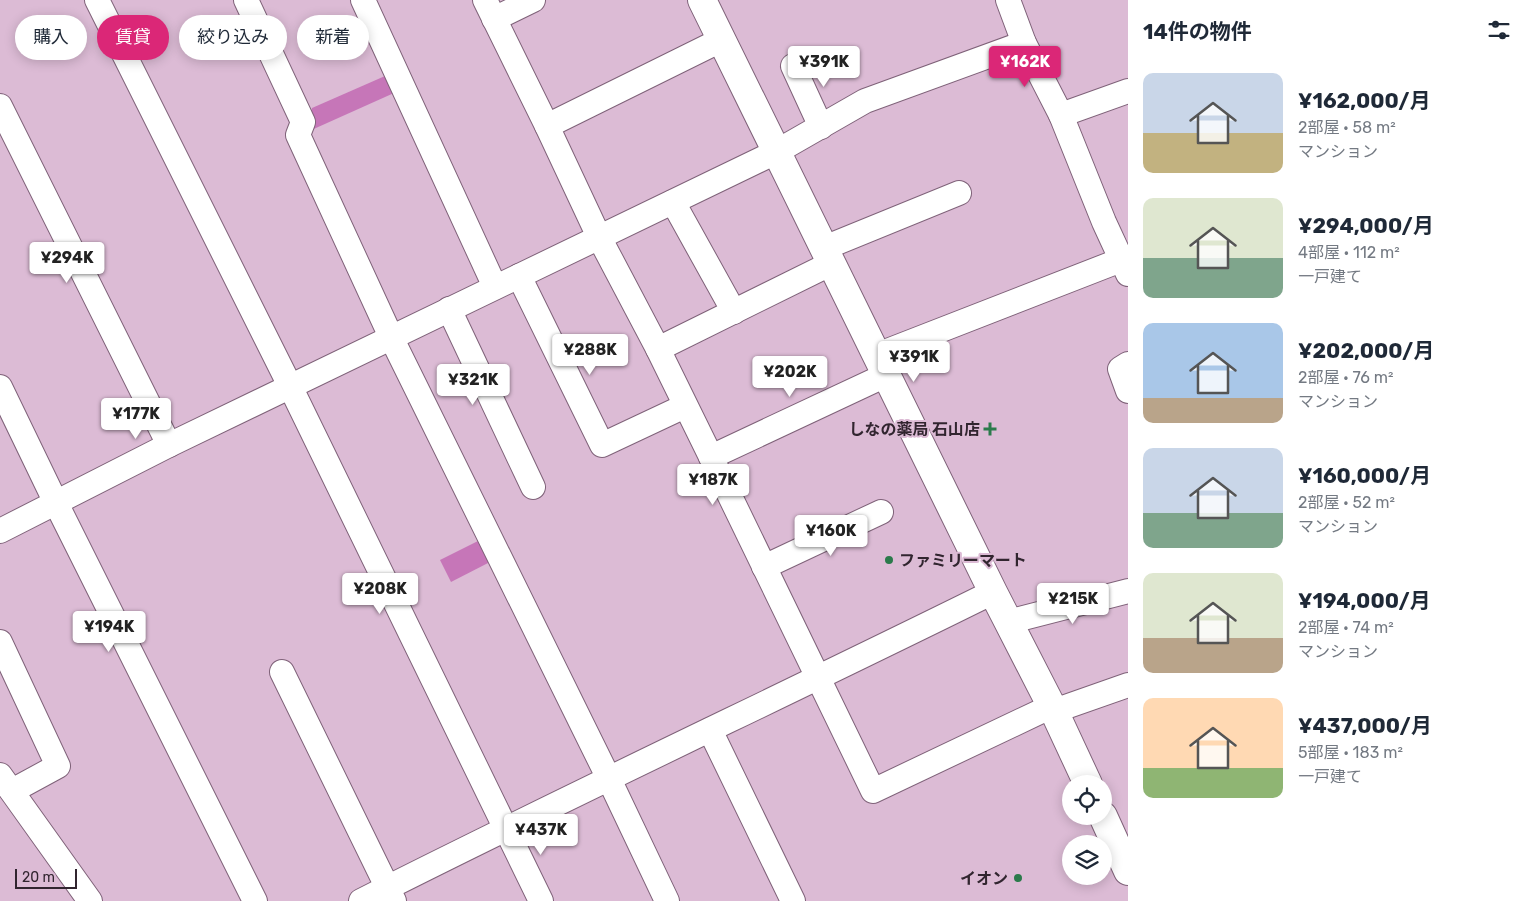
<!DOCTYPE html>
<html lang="ja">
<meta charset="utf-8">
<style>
body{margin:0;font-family:Rubik,"Noto Sans JP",sans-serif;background:#f6f6f7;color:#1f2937;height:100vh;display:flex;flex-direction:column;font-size:19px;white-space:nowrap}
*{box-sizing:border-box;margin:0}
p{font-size:16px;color:#747a83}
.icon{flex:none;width:28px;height:28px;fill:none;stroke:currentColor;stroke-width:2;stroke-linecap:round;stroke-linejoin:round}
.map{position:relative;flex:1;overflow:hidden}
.details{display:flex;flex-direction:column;background:#fff;width:400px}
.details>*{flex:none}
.guide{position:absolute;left:15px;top:15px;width:475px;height:45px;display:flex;gap:10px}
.fabs{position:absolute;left:1062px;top:775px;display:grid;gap:10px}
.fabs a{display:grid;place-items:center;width:50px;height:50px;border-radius:50%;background:#fff;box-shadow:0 2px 12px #0003;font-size:25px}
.scale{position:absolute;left:15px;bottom:12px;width:62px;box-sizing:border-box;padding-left:5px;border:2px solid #31252f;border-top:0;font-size:14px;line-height:18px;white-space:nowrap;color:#31252f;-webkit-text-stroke:4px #dcbbd5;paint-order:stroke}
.price{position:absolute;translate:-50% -42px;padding:0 11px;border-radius:5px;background:#fff;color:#222;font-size:16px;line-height:32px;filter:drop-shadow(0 1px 2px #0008)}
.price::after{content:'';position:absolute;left:50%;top:30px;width:15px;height:11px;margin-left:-8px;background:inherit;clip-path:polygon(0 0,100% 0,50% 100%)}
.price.current{background:#db2777;color:#fff}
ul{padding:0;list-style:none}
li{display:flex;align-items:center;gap:15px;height:125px;padding:0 15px}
li span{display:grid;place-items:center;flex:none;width:140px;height:100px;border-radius:10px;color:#555}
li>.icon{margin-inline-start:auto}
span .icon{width:60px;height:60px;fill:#fffc;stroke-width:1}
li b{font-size:21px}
h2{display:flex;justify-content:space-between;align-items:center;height:60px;padding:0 15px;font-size:21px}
.chip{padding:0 18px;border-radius:22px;background:#fff;box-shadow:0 2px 12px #0003;font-size:18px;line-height:45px}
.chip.current{background:#db2777;color:#fff}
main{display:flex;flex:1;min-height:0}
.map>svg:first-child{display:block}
.green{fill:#c676b8}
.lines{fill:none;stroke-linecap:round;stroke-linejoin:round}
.street-casing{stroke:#7f6279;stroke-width:26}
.secondary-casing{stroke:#7f6279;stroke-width:30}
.street{stroke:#fff;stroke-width:24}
.secondary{stroke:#fff;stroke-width:28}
.poi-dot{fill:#2b7a4b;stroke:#dcbbd5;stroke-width:2}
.labels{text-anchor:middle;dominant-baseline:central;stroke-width:4;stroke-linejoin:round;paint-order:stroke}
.poi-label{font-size:16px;font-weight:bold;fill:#31252f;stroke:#dcbbd5;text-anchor:end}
</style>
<main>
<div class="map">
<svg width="1128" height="901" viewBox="0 0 1128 901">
<rect width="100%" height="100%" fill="#dcbbd5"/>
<g class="green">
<path d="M385 76 394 93 307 132 312 108Z"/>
<path d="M480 540 490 562 451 582 440 560Z"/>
</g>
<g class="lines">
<defs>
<g id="street">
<path d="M97 0 290 386 541 901"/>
<path d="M246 0 303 122 298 135 391 337 609 779 667 901"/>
<path d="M363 0 495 287"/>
<path d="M485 0 547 126 599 237 658 349 711 457 873 791 1052 706"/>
<path d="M1008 0 1024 43 1061 115 1104 222 1128 274"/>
<path d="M494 19 533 0"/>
<path d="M793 66 821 127"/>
<path d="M0 106 169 445"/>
<path d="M1061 115 1128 91"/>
<path d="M547 126 721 40"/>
<path d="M673 202 734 312"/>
<path d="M824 248 959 193"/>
<path d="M519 276 602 445 685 406"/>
<path d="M449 309 533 487"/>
<path d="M658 349 832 263"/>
<path d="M877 355 1121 260"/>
<path d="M1128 364 1120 369 1128 391"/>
<path d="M0 387 56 503 255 901"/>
<path d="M711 457 886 375"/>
<path d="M0 531 169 445 776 152 865 101 1024 43"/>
<path d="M764 567 881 512"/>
<path d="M1008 622 1128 591"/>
<path d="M0 642 58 766 12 791"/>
<path d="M282 672 394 901"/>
<path d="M1054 711 1128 685"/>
<path d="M710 730 793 901"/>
<path d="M0 775 90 901"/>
<path d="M361 901C570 795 783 696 993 592"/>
</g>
<g id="secondary">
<path d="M702 0 993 592 1054 711 1088 784"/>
<path d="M1103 816 1128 871"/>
</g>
</defs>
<use href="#street" class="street-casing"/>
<use href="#secondary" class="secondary-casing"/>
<use href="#street" class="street"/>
<use href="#secondary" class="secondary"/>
</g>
<g class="poi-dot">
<path d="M987.5 421.5h5v5h5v5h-5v5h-5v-5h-5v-5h5z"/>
<circle cx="889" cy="560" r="5"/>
<circle cx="1018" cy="878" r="5"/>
</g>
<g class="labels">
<g class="poi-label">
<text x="980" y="429">しなの薬局 石山店</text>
<text x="899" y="560" text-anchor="start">ファミリーマート</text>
<text x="1008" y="878">イオン</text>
</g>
</g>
</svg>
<div class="fabs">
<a><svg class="icon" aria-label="locate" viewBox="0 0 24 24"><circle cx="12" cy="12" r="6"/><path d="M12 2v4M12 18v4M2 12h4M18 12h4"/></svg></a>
<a><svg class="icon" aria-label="layers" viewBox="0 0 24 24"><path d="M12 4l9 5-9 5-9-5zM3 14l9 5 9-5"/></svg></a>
</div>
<div class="scale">20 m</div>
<b class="price" style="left:824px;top:88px">¥391K</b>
<b class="price current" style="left:1025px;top:88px">¥162K</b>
<b class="price" style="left:67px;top:284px">¥294K</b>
<b class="price" style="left:590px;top:376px">¥288K</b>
<b class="price" style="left:914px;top:383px">¥391K</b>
<b class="price" style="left:790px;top:398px">¥202K</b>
<b class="price" style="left:473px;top:406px">¥321K</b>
<b class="price" style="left:136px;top:440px">¥177K</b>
<b class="price" style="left:713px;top:506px">¥187K</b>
<b class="price" style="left:831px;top:557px">¥160K</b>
<b class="price" style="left:380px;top:615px">¥208K</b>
<b class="price" style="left:1073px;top:625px">¥215K</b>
<b class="price" style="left:109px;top:653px">¥194K</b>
<b class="price" style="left:541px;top:856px">¥437K</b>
<div class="guide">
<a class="chip">購入</a>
<a class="chip current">賃貸</a>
<a class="chip">絞り込み</a>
<a class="chip">新着</a>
</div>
</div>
<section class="details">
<h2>14件の物件<svg class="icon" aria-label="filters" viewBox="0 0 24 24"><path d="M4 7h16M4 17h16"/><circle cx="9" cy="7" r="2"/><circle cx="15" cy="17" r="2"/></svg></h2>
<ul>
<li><span style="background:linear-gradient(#c9d6e8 60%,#c2b280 0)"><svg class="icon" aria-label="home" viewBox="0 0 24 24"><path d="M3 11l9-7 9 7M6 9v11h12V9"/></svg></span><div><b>¥162,000/月</b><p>2部屋 · 58 m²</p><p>マンション</p></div></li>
<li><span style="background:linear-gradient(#dfe7d0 60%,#7fa58c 0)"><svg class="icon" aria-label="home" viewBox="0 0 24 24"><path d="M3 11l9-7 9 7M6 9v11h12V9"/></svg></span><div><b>¥294,000/月</b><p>4部屋 · 112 m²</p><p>一戸建て</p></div></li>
<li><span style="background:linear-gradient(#a9c7e8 75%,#b9a48a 0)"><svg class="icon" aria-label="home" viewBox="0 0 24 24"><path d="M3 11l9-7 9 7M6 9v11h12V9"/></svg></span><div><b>¥202,000/月</b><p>2部屋 · 76 m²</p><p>マンション</p></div></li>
<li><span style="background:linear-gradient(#c9d6e8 65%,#7fa58c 0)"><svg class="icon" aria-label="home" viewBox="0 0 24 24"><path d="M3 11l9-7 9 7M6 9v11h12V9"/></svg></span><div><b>¥160,000/月</b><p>2部屋 · 52 m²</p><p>マンション</p></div></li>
<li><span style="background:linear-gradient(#dfe7d0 65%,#b9a48a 0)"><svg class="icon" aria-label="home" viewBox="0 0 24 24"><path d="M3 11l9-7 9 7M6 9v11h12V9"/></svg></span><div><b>¥194,000/月</b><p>2部屋 · 74 m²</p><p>マンション</p></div></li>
<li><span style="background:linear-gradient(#ffd9b3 70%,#8fb573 0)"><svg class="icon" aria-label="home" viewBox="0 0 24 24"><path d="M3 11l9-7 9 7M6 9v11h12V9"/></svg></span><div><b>¥437,000/月</b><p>5部屋 · 183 m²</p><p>一戸建て</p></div></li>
</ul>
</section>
</main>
